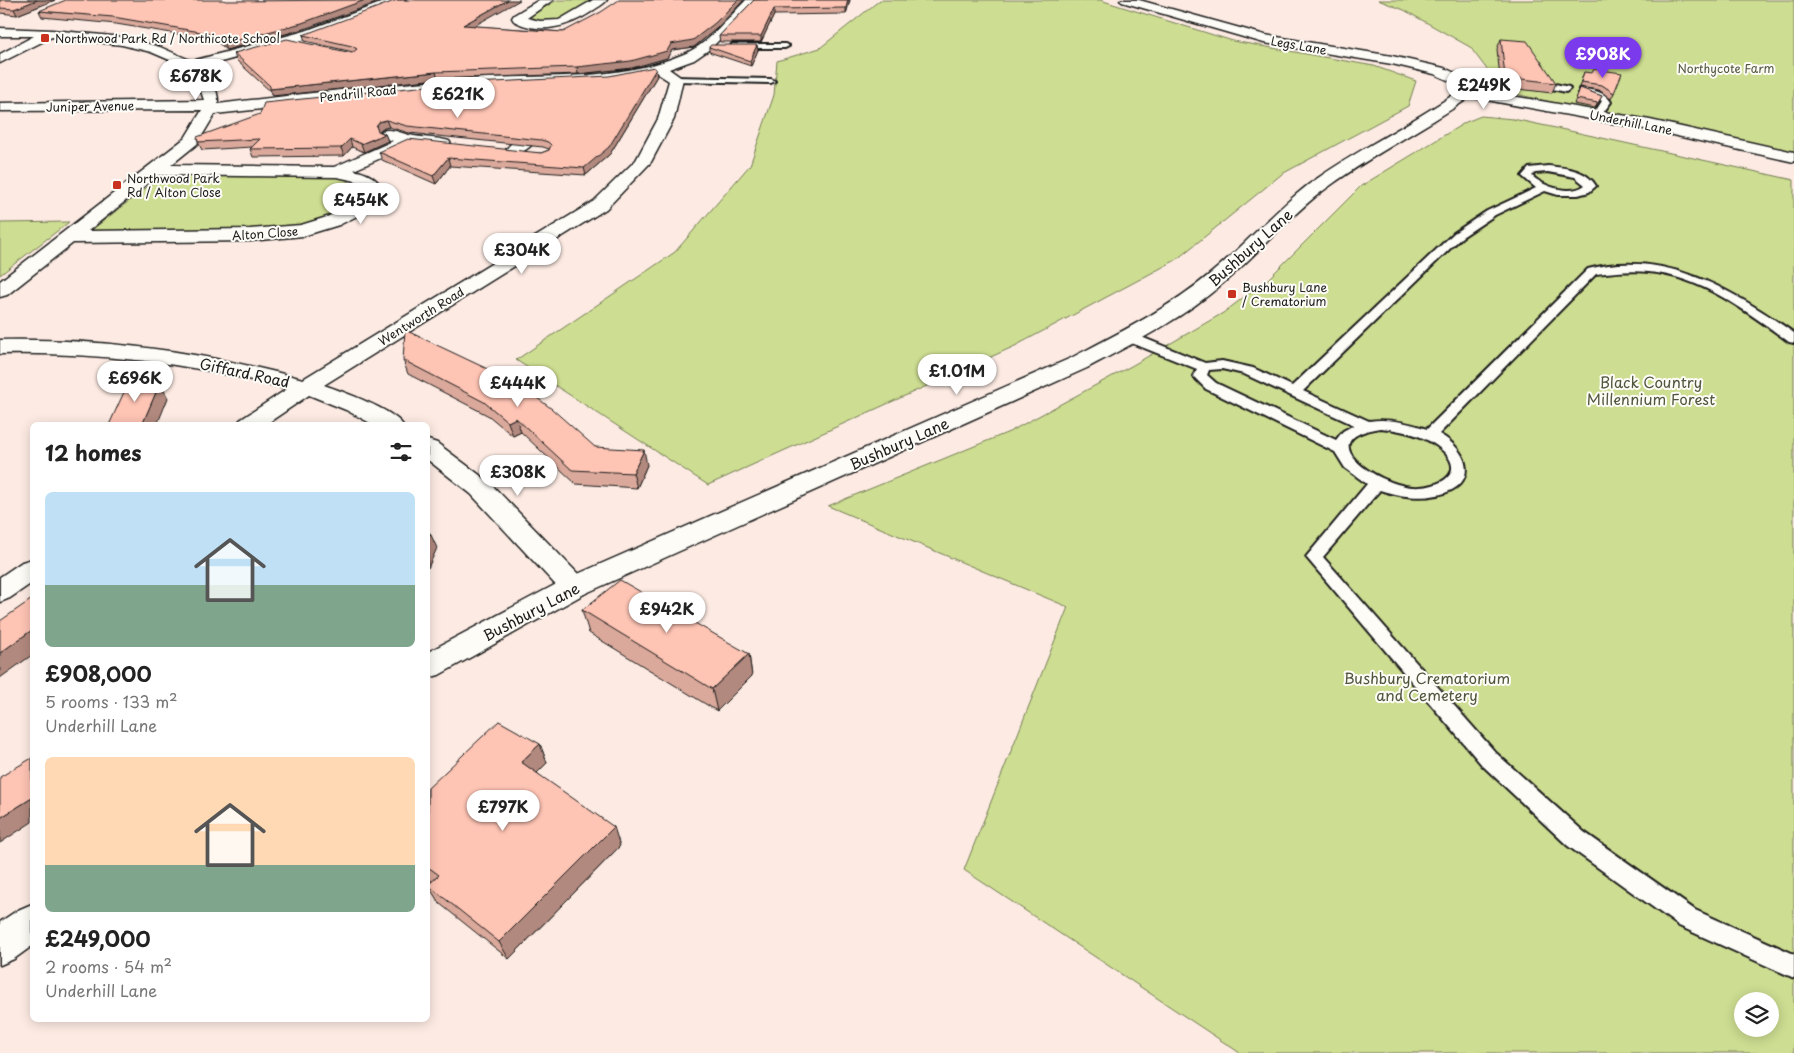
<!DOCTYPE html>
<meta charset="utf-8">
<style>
body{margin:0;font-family:"Playpen Sans",sans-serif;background:#f6f6f6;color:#222;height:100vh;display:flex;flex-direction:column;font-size:19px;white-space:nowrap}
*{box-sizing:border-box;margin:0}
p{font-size:16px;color:#767676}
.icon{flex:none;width:28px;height:28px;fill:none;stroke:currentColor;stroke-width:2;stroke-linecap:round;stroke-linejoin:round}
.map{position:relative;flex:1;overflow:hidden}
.side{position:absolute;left:30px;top:422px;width:400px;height:600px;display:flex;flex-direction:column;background:#fff;border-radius:8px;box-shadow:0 2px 12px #0003}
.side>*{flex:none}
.controls{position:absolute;left:1734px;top:992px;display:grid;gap:10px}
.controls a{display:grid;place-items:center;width:45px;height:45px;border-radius:50%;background:#fff;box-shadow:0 2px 12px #0003;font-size:25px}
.price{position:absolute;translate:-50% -42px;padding:0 11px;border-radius:18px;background:#fff;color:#222;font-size:16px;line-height:32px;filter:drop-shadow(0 1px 2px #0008)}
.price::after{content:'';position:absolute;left:50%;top:30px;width:15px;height:11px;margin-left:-8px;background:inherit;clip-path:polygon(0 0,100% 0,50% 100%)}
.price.active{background:#7c3aed;color:#fff}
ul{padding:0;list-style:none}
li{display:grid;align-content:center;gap:10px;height:265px;padding:0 15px}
li span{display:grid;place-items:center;height:155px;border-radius:8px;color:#555}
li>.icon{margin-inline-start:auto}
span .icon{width:90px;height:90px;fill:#fffc;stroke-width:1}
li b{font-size:21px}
h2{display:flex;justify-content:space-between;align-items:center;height:60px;padding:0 15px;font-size:21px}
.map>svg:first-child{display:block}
.green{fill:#cddd91;stroke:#747c56;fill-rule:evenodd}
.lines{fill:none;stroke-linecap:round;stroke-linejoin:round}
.service-casing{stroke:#1c1c1c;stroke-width:4}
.minor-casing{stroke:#1c1c1c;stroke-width:3}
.tertiary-casing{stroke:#1c1c1c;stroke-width:3}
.service{fill:#fdfcf7;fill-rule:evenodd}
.minor{fill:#fdfcf7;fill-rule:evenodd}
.tertiary{fill:#fdfcf7;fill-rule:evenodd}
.wall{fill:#daa99b;stroke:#1c1c1c}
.shaded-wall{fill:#b2897e;stroke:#1c1c1c}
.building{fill:#fec4b4;stroke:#1c1c1c}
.poi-dot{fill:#c8321e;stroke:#fdfcf7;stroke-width:2}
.labels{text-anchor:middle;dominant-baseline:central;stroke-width:4;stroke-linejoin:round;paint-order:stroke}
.far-poi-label{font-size:12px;fill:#1c1c1c;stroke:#fdfcf7;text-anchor:start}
.far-street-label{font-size:12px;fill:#1c1c1c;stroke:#fdfcf7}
.far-park-label{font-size:12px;fill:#51563f;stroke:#fdfcf7}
.street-label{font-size:15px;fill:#1c1c1c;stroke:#fdfcf7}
.park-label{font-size:15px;fill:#51563f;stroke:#fdfcf7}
</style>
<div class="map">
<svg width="1794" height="1053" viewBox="0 0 1794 1053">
<rect width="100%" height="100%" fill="#fdebe3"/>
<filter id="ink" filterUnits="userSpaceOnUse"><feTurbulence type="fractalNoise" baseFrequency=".02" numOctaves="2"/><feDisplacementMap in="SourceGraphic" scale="10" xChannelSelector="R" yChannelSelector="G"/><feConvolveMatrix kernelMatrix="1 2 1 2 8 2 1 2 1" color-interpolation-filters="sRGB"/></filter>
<g filter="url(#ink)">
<g class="green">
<path d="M557 0H594C577 10 547 33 527 18Z"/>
<path d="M880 0H1100L1233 41 1374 66 1416 81 1408 106 1282 174 1176 260 1015 346 708 485 516 360 675 252 750 165 774 95 777 61 820 48Z"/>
<path d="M1378 0H1794V155L1674 124 1572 107 1507 92 1501 88 1470 47 1404 10Z"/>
<path d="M1481 116 1513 119 1570 131 1794 180V1053H1240L964 870 1068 607 828 506 1009 432 1133 365 1223 313 1268 279 1361 186 1466 122ZM1742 1001H1770V1029H1742Z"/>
<path d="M323 175 344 179 356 187 358 194C341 221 300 225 271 229L89 232 160 177Z"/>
<path d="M69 222 0 275V223Z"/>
</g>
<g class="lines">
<defs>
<g id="service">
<path d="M732 44H785L789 46 785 48H735L731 46Z"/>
<path d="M673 77 771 79 775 81 771 83 676 81H673Z"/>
<path d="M1555 84 1569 87 1570 89 1566 92 1552 89 1551 87Z"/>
<path d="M1582 88C1594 91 1604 91 1611 102L1600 117 1597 118 1593 115 1602 101 1593 96 1579 93V89Z"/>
<path d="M1548 166C1566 168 1586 169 1596 186L1589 192 1578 195H1558L1545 191 1495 215 1462 237 1303 391 1369 421C1389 418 1409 423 1427 429L1588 269C1665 249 1733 290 1794 333V343L1789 342C1748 312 1702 277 1649 272 1631 270 1614 272 1596 274L1439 434C1470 451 1480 486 1437 495 1418 499 1398 496 1380 490L1323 557 1496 753 1584 832 1695 910 1794 954V978L1679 926 1568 846 1482 765 1306 557 1367 484 1345 468 1335 452 1206 389 1193 376 1197 369 1124 340 1123 337 1129 333 1134 334 1205 363 1222 361 1253 368 1292 386 1454 233 1487 211 1536 188 1522 176 1529 168ZM1548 172 1575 177 1585 185C1571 196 1544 187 1532 176L1535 173ZM1222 369 1244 374 1354 425 1343 431 1336 440 1216 383 1207 375 1209 370ZM1380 428C1400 430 1421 434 1437 446 1471 471 1441 489 1412 487 1376 484 1309 439 1380 428Z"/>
</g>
<g id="minor">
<path d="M389 0H406L404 2 313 37 199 68C210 76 219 90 218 104 302 94 386 84 470 79 541 74 617 83 684 54 709 44 727 19 746 0H759L710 49 694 60 669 69 683 79 674 119 651 162 606 209 324 385C344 392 392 409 403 425H374L346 410 309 395 265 425H237L240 420 287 389C194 363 97 352 0 354V340C103 338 203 352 303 379L594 201 636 160 658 119 669 81 655 72 610 81 439 90 215 114 197 144 171 165 334 167 393 141 382 137 380 134 382 131C392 128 400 133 409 135 422 138 436 137 449 141L451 144 449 147 443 149 410 145 354 170C366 173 374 176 381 186L374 204 359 215 339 225 303 236 250 241 73 243 7 295 0 297V281L185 138 202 110 0 111V103L204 100 197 80 179 64 151 52 122 45 52 37 0 63V54L34 36H0V28L52 30 122 37 160 47 192 61 305 31ZM158 175 337 177 356 181 363 187 360 198 347 207 327 217 301 225 250 229 88 231Z"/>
<path d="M539 0H553L527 18 540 21 559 20 593 0H607C603 5 596 8 591 12 568 27 539 35 514 21L512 18 514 15Z"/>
<path d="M530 133 536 135 538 138C531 147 519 157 507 154L505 151C510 143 521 136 530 133Z"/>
<path d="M428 440 437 443 489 482 584 580 589 587 584 594 574 597 564 594 471 494 428 460Z"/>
<path d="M32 559V583L10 598 0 602V577L22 562Z"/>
</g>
<g id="tertiary">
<path d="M1120 0H1139L1265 35 1392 56 1444 68 1462 76 1472 89 1650 120 1794 152V162L1650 130 1470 97C1421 131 1367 157 1320 193 1284 221 1256 256 1222 284 1182 319 1134 343 1087 368L584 594 439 675 428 678V652L564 580 1071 358C1119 333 1168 309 1210 274 1244 246 1273 212 1308 185 1356 150 1410 125 1459 91L1452 82 1434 74 1392 64 1264 43 1122 2Z"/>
<path d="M32 904V946L14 959 0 965V922L18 910Z"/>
</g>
</defs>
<use href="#service" class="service-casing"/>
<use href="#minor" class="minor-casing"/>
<use href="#tertiary" class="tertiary-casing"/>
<use href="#service" class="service"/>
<use href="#minor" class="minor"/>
<use href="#tertiary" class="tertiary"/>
</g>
<g class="wall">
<path d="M0 0H55L17 15 0 13Z"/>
<path d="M754 0H850L846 14 774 15 761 42H720L719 36Z"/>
<path d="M39 11 304 29 226 50 215 40 116 24 42 17Z"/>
<path d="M474 26 563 32 716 29 694 47 672 50 667 58 632 68 578 74 438 79 272 96 270 91 236 60 234 53H352L353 52 305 41 303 35Z"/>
<path d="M1501 39 1556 83 1552 93 1501 87 1497 49Z"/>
<path d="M709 47 758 50 751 66 709 52Z"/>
<path d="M1584 72 1614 93 1611 99 1599 90 1579 87Z"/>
<path d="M657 76 610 154 586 175 450 166 436 184 382 160 379 152 541 153 549 150V149L543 147 409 133 389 127 381 129 380 131 385 134 388 141 364 152 352 147 344 156 253 157 250 149 252 147 202 150 198 142Z"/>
<path d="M1580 88 1602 96 1595 108 1574 104Z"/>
<path d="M403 360 595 447 647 465 637 488 576 484 521 432 513 436 489 416 408 374Z"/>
<path d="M582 610 749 654 752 676 717 711 589 633Z"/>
<path d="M540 744 547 763 537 773 620 846 509 959 439 903 428 885 432 881 428 878V788Z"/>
</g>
<g class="shaded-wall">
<path d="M37 0H55L17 15 14 9Z"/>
<path d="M365 0H384L304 29 226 50 223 44Z"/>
<path d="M508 0H520L465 31 463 25Z"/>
<path d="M738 0H744L716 29 694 47 672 50 667 58 632 68 578 74 577 67 671 44Z"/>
<path d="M848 0H850L846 14V8Z"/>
<path d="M774 9V15L761 42V36Z"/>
<path d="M757 45 758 50 751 66 750 61Z"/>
<path d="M656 69 657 76 610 154 586 175 584 168Z"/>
<path d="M436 72 438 79 272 96 270 89Z"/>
<path d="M386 120 389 127 381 129 378 133 376 126 379 122Z"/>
<path d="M385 134 388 141 364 152 361 144Z"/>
<path d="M350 139 352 147 344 156 341 148Z"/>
<path d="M448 158 450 166 436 184 433 176Z"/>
<path d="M160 383 168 398 157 425H142Z"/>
<path d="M516 418 521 432 513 436 508 422Z"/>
<path d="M644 450 647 465 637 488 633 473Z"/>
<path d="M430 533 437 548 428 568V540Z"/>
<path d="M32 630V655L0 678V653Z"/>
<path d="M749 654 752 676 717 711 712 689Z"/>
<path d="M540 744 547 763 529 781 521 762Z"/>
<path d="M32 798V822L0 843V818Z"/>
<path d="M614 827 620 846 509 959 499 942Z"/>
</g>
<g class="building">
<path d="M0 0H37L14 9 0 8Z"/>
<path d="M66 0H223L226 1 365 0 302 23 223 44 212 34 113 17 39 11Z"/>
<path d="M397 0H508L463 25 563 32 601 12 619 0H738L715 23 693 40 671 44 667 51 631 61 577 67 436 72 270 89V86L234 53 287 39 352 53 357 49 352 46 303 35Z"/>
<path d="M754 0H848L846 8 774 9 761 36H719Z"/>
<path d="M1501 39 1527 41 1556 83 1505 77Z"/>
<path d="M711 45H757L750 61 709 47Z"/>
<path d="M654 67 656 69 609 147 584 168 448 158 433 176 379 152 408 139 541 153 549 150 551 145 548 142 541 140 407 126 386 120 379 122 376 126 378 131 385 134 361 144 350 139 341 148 250 149 260 139 198 142 197 137 260 114 264 103 437 85 609 76Z"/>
<path d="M1594 69 1622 73 1614 93 1602 85 1581 82 1584 72 1592 73Z"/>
<path d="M1580 88 1602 96 1598 103 1576 99Z"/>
<path d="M405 330 517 383 552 409 595 447 644 450 633 473 572 470 516 418 508 422 484 402 403 360Z"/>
<path d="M130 379 160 383 142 425H109Z"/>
<path d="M428 531 430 533 428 540Z"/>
<path d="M620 580 749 654 712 689 582 610Z"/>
<path d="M32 599V630L0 653V621Z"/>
<path d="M499 721 540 744 521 762 614 827 499 942 428 885 439 875 428 867V788Z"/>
<path d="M32 758V798L0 818V777Z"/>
</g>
</g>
<g class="poi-dot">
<rect x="40" y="33" width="10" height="10" rx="2.5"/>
<rect x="112" y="180" width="10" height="10" rx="2.5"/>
<rect x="1227" y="289" width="10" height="10" rx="2.5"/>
</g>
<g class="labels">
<g class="far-poi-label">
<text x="55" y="38">Northwood Park Rd / Northicote School</text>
<text x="127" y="178">Northwood Park<tspan x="127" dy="14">Rd / Alton Close</tspan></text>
<text x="1242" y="287">Bushbury Lane<tspan x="1242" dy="14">/ Crematorium</tspan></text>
</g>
<g class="far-street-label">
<text transform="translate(1299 45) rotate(10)">Legs Lane</text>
<text transform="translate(358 93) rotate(-6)">Pendrill Road</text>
<text transform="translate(90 106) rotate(-1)">Juniper Avenue</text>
<text transform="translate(1631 122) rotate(11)">Underhill Lane</text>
<text transform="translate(265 233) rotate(-4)">Alton Close</text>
<text transform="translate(421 316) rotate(-32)">Wentworth Road</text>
</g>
<g class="far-park-label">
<text x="1726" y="68">Northycote Farm</text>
</g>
<g class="street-label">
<text transform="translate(1250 247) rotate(-42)">Bushbury Lane</text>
<text transform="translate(245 372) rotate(12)">Giffard Road</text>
<text transform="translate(899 443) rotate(-24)">Bushbury Lane</text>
<text transform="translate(531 611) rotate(-28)">Bushbury Lane</text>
</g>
<g class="park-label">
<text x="1651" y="381">Black Country<tspan x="1651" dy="17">Millennium Forest</tspan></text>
<text x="1427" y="677">Bushbury Crematorium<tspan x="1427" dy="17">and Cemetery</tspan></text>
</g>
</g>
</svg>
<div class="controls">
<a><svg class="icon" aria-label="layers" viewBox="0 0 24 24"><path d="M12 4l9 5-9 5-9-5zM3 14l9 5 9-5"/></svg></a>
</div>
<b class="price active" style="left:1603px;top:79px">£908K</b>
<b class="price" style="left:196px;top:101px">£678K</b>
<b class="price" style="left:1484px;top:110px">£249K</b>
<b class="price" style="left:458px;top:119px">£621K</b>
<b class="price" style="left:361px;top:225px">£454K</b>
<b class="price" style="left:522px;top:275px">£304K</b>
<b class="price" style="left:957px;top:396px">£1.01M</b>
<b class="price" style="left:135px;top:403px">£696K</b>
<b class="price" style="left:518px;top:408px">£444K</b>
<b class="price" style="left:518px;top:497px">£308K</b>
<b class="price" style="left:667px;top:634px">£942K</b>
<b class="price" style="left:503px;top:832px">£797K</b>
<section class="side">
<h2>12 homes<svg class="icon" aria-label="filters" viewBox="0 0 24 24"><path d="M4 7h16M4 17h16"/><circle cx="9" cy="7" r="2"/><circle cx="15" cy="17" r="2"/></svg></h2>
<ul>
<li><span style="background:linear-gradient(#bfe0f5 60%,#7fa58c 0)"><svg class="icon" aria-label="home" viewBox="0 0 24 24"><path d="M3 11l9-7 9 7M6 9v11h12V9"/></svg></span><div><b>£908,000</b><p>5 rooms · 133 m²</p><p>Underhill Lane</p></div></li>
<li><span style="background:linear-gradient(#ffd9b3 70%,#7fa58c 0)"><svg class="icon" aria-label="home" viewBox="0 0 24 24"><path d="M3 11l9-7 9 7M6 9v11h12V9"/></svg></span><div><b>£249,000</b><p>2 rooms · 54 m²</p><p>Underhill Lane</p></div></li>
</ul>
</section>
</div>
